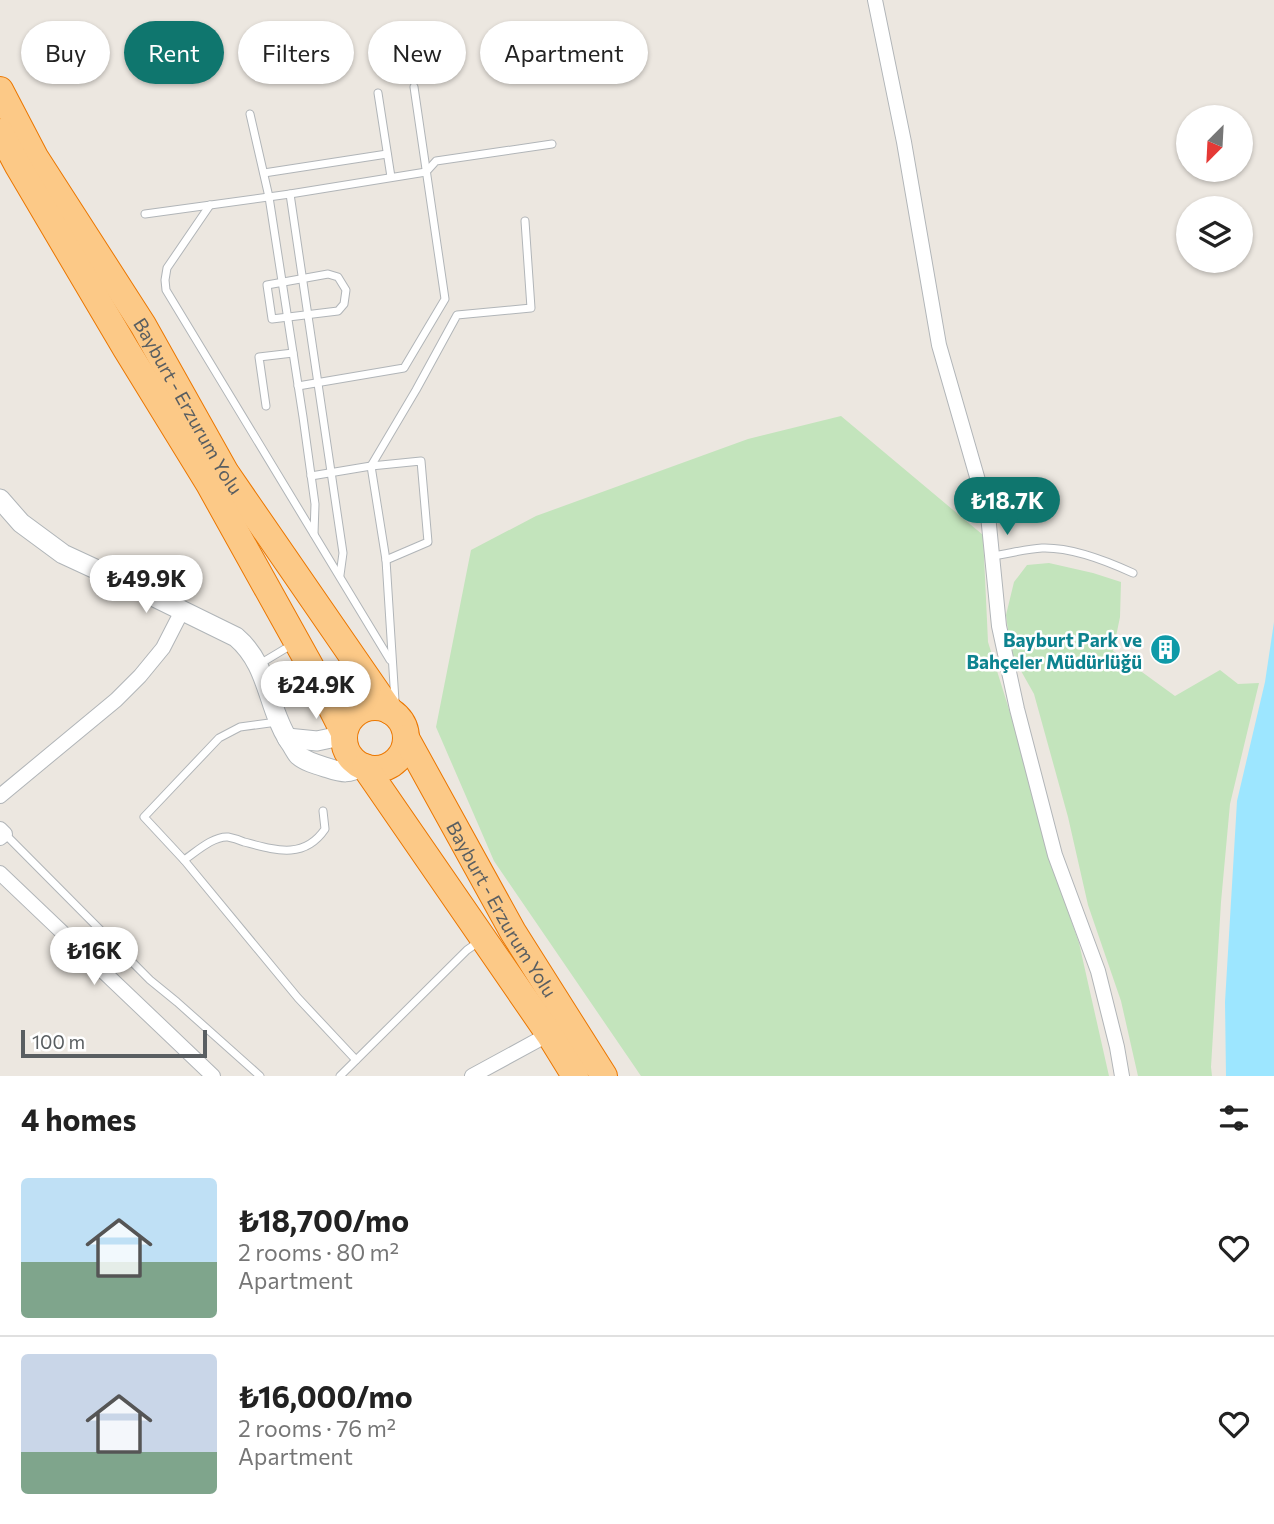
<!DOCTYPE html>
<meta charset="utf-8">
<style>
body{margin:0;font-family:Commissioner,sans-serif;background:#f2f2f2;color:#222;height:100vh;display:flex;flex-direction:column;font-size:26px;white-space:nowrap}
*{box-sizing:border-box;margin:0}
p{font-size:23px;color:#767676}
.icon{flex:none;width:38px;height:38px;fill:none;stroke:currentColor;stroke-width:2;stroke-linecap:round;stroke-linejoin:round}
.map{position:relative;height:1076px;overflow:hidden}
.sheet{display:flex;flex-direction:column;background:#fff;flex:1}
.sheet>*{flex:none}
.hud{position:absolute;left:21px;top:21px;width:700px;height:63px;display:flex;gap:14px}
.needle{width:46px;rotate:204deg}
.fabs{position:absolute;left:1176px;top:105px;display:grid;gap:14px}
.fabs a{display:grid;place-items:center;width:77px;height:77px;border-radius:50%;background:#fff;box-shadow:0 2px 5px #0004;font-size:35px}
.scale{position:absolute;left:21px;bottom:18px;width:186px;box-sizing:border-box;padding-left:7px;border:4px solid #595e61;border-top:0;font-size:19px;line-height:24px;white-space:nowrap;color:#595e61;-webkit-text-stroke:5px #fff;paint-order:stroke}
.price{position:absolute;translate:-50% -60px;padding:0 16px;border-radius:24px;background:#fff;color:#222;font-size:23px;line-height:46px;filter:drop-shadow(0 2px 4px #0008)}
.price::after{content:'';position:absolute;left:50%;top:42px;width:21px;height:16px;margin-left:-10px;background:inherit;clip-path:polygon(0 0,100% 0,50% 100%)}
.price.active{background:#0f766e;color:#fff}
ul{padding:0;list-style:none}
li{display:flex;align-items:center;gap:21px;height:175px;padding:0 21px}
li+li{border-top:2px solid #e0e0e0}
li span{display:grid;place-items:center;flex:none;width:196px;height:140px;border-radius:7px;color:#555}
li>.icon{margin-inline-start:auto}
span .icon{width:84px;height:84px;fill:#fffc;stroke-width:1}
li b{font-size:30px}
h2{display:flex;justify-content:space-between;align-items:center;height:84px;padding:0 21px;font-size:30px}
.tag{padding:0 24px;border-radius:32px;background:#fff;box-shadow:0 2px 5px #0004;font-size:24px;line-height:63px}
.tag.active{background:#0f766e;color:#fff}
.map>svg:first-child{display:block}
.green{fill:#c3e4bc}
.water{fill:#9de6ff}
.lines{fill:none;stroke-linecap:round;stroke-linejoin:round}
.lane-casing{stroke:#b1b5b8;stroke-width:9}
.street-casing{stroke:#b1b5b8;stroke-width:16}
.secondary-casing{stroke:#b0b5b8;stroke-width:21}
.highway-casing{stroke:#eb7701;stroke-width:28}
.lane{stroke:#fff;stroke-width:7}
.street{stroke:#fff;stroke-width:14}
.secondary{stroke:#fff;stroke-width:19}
.highway{stroke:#fcc987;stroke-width:26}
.labels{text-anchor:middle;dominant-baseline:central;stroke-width:5;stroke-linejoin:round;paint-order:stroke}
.street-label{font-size:19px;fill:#595e61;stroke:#fff}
.culture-label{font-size:19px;font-weight:bold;fill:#0d838f;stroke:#fff;text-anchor:end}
</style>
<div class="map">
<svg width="1274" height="1076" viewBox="0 0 1274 1076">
<rect width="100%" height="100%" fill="#ece7e0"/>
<g class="green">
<path d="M841 416 983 535 988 642 1012 719 1045 845 1079 943 1109 1076H641L494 861 436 727 471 550 536 516 748 439Z"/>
<path d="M1049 563 1093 573 1121 582 1120 617 1113 651 1175 696 1220 670 1238 684 1259 683 1230 804 1221 902 1211 1067 1212 1076H1138L1121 1001 1088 905 1068 817 1034 694 1011 653 1006 615 1014 582 1027 565Z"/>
</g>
<path class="water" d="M1274 622V1076H1226L1225 1002 1237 801 1265 682Z"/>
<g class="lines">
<defs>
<g id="lane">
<path d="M378 93 391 177"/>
<path d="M250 114 269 197 303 417 315 504 314 534"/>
<path d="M264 173 387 154"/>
<path d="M290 194 343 553 340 575"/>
<path d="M210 205 167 268 165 280 166 290 390 660"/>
<path d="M145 214 290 194 426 172 436 161 552 144"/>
<path d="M328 274 338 277 346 290 344 304 338 311 272 319 267 285Z"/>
<path d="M298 386 404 368 445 299 414 87"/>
<path d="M266 406 259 357 293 353"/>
<path d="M311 476 371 466 421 461 428 542 386 560"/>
<path d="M992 556C1008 554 1025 549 1042 548 1071 547 1107 561 1133 573"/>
<path d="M258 665 293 644"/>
<path d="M395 701 386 560 371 466 416 390 457 315 531 308 525 221"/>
<path d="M277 722 240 727 219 738 144 817 184 860 298 998 356 1060"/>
<path d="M5 834 150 980 177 1002 260 1076"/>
<path d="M184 860C196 852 213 836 228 837 233 838 239 840 244 842 275 850 304 860 325 829L323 811"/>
<path d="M340 1076 467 950 480 941"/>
</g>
<g id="street">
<path d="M875 0 904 142 939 345 988 515 999 626 1017 709 1055 855 1098 971 1117 1047 1122 1076"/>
<path d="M0 796 116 700 140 676 163 648 182 611"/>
<path d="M0 829 5 834 0 838"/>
<path d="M0 873 213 1076"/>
<path d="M472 1076 549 1034"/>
</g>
<g id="secondary">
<path d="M0 499 21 523 63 554 130 585 236 637C269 665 267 707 289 741 292 745 295 751 298 755 306 762 318 765 328 768 343 773 349 774 363 766"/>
<path d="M287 738 317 741 345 735"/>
</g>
<g id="highway">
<path id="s1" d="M0 90 35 157 143 325 226 473 390 711"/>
<path d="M0 132 18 166 126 349 209 484 312 669 344 733"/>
<circle cx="375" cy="738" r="31"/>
<path id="s2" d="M406 738 513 932 604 1076"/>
<path d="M365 767 549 1034 575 1076"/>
</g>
</defs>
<use href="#lane" class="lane-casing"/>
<use href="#street" class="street-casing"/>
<use href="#secondary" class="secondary-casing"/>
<use href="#highway" class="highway-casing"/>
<use href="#lane" class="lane"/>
<use href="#street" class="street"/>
<use href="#secondary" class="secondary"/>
<use href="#highway" class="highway"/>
</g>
<defs>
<symbol id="building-disc" viewBox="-11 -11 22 22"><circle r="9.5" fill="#0f9aa8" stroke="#fff"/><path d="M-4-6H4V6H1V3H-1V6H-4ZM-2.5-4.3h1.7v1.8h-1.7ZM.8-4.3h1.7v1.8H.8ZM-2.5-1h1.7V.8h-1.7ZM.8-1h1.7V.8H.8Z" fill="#fff"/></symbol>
</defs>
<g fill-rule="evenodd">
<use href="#building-disc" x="1148" y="632" width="35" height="35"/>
</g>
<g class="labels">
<g class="street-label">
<text stroke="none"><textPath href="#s1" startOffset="368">Bayburt - Erzurum Yolu</textPath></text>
<text stroke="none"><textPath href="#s2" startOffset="196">Bayburt - Erzurum Yolu</textPath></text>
</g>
<g class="culture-label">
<text x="1142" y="639">Bayburt Park ve<tspan x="1142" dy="22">Bahçeler Müdürlüğü</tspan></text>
</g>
</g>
</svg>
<div class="fabs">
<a><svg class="needle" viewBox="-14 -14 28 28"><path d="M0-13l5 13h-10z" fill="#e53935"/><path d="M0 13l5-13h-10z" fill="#767676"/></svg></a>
<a><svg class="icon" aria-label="layers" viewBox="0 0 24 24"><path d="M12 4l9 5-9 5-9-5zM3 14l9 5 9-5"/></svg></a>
</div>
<div class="scale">100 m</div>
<b class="price active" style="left:1007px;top:537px">₺18.7K</b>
<b class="price" style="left:146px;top:615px">₺49.9K</b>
<b class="price" style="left:316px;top:721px">₺24.9K</b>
<b class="price" style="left:94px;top:987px">₺16K</b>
<div class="hud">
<a class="tag">Buy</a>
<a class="tag active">Rent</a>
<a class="tag">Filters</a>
<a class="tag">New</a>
<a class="tag">Apartment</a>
</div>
</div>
<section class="sheet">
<h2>4 homes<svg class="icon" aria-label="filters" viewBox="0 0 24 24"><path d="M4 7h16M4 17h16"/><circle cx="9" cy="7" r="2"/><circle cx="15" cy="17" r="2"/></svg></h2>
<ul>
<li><span style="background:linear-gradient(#bfe0f5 60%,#7fa58c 0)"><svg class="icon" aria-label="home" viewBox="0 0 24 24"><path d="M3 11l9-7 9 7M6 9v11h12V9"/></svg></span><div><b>₺18,700/mo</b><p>2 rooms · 80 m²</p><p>Apartment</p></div><svg class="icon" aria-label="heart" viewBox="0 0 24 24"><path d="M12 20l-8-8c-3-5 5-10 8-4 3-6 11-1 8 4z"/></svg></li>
<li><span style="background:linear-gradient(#c9d6e8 70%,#7fa58c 0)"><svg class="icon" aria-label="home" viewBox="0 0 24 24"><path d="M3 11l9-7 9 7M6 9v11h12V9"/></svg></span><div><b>₺16,000/mo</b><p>2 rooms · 76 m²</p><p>Apartment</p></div><svg class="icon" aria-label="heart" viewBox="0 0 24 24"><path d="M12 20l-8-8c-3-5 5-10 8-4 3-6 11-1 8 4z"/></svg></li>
</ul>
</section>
